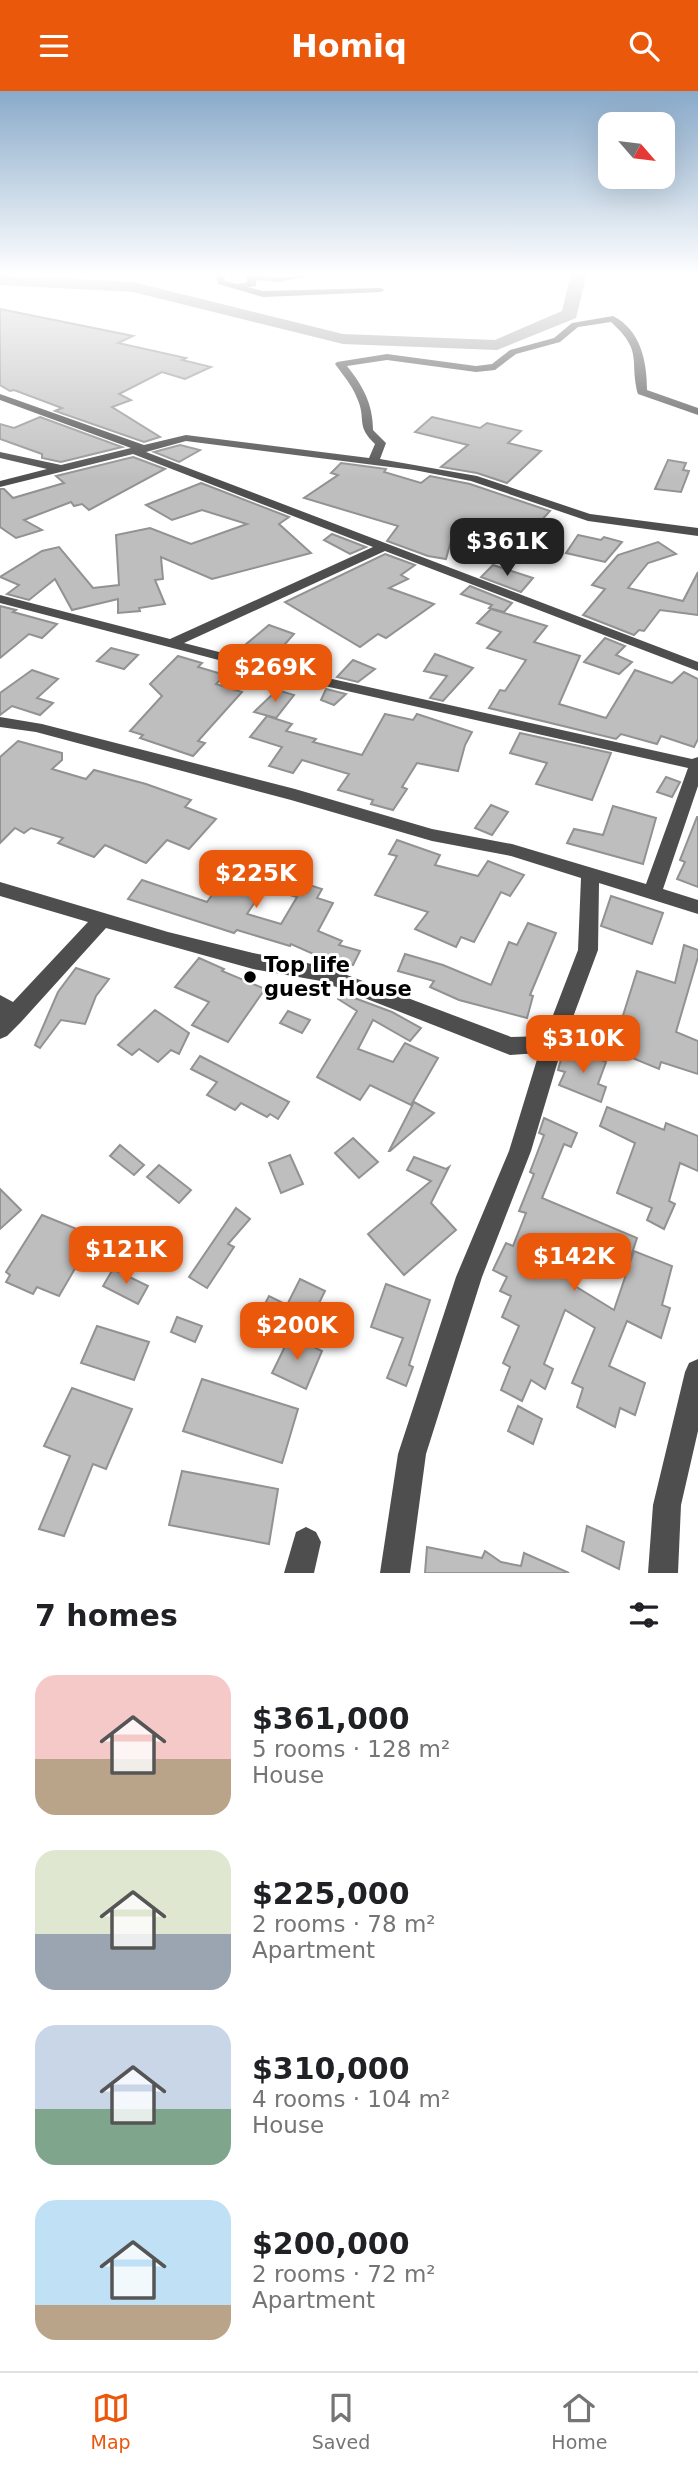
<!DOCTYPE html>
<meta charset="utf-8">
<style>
body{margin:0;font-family:"DejaVu Sans",sans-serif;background:#f2f2f2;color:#202124;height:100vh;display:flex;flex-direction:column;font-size:26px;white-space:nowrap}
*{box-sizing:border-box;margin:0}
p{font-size:23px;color:#757577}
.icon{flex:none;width:38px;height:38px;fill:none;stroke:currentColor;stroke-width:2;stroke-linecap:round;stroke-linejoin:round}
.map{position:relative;height:1482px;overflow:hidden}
.drawer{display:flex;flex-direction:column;background:#fff;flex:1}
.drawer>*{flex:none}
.needle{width:46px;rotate:118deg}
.fabs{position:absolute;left:598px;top:21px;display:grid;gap:14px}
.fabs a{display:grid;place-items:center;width:77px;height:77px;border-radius:14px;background:#fff;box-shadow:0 7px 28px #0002;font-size:35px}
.price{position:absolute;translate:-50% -60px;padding:0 16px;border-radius:14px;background:#ea580c;color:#fff;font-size:23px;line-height:46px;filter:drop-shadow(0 2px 4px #0008)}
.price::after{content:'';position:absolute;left:50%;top:42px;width:21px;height:16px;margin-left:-10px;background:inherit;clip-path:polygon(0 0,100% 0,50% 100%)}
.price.active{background:#222;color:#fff}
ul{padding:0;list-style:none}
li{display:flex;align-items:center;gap:21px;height:175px;padding:0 35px}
li span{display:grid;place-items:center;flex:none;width:196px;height:140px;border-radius:21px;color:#555}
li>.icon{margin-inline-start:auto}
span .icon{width:84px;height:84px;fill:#fffc;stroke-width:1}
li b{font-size:30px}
h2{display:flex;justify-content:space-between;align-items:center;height:84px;padding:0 35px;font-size:30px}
header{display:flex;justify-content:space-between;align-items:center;height:91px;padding:0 35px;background:#ea580c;color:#fff;font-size:32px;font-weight:700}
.tab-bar{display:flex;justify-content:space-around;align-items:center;height:98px;border-top:2px solid #e0e0e0;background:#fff;font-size:19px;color:#757577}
.tab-bar a{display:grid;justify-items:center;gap:4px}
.tab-bar .active{color:#ea580c}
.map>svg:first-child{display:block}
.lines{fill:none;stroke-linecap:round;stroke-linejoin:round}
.river{fill:#9c9c9c;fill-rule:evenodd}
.building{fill:#bebebe;stroke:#929292;stroke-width:2}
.minor{fill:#4e4e4e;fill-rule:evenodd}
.poi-dot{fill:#000;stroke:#fff;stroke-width:2.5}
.labels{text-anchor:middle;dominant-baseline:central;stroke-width:6;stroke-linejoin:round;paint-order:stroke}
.poi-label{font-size:21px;font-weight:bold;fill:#000;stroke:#fff;text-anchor:start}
</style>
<header><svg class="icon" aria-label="menu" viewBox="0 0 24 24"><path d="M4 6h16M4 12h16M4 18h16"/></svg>Homiq<svg class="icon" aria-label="search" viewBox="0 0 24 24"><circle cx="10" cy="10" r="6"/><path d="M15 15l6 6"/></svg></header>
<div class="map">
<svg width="698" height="1482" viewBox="0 0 698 1482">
<rect width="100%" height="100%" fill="#fff"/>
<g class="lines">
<path class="river" d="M571 182H587L576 227 497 259 343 253 133 201 0 194V184L133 191 343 243 495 249 562 220Z"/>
</g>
<g class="building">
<path d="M0 218 133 245 118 252 186 267 182 269 211 276 185 288 162 281 119 303 131 309 112 316 160 346 144 351 55 320 62 317 14 299 10 300 0 294Z"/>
<path d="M40 326 122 356 61 371 42 367V363L0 348V333L14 337Z"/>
<path d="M432 326 480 337 487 332 521 340 508 352 541 360 507 392 477 382 441 376 468 354 415 341Z"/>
<path d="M180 354 200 359 179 371 154 361Z"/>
<path d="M133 366 165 378 89 419 82 413 74 415 71 411 24 429 42 439 16 447 0 436V398H4L13 407 64 392 56 385Z"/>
<path d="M668 369 686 372 683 379 689 380 681 401 655 398Z"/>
<path d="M341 372 386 378 384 381 421 392 430 385 470 393 550 420 518 455 454 439 446 468 428 465 387 450 398 435 304 407 338 384 331 382Z"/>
<path d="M201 392 289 426 279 433 311 462 212 488 161 466 163 488 155 489 165 513 139 517 140 520 118 522V508L72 519 55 488 29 509 7 503 19 494 0 486 42 460 59 456 93 497 119 494 116 444 150 437 191 453 247 433 202 419 172 429 146 414Z"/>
<path d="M332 443 366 456 350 463 324 449Z"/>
<path d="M578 444 601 449 604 446 622 451 605 471 566 462Z"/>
<path d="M658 451 676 463 648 472 628 497 683 510 698 481V524L660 519 644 540 639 539 634 544 583 524 605 498 592 494 618 464Z"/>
<path d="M385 463 415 474 401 484 408 488 389 497 434 513 386 547 378 543 360 556 285 511Z"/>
<path d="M493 474 533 487 521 501 481 486Z"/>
<path d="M470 495 512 512 504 521 489 517 492 514 461 503Z"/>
<path d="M0 515 16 519 13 521 57 533 42 547 29 543 0 567Z"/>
<path d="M491 518 547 535 534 551 580 565 559 613 606 627 635 579 672 592 684 581 698 588V648L694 656 661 645 657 653 621 643 616 648 489 617 500 599 505 600 526 569 487 557 501 541 477 532Z"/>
<path d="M269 534 294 543 269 571 239 559Z"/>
<path d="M605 547 625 555 616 564 632 571 619 583 584 571Z"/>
<path d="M111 557 138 564 124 578 97 570Z"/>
<path d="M435 563 473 577 443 610 430 607 447 585 424 580Z"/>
<path d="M178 565 202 572 198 576 225 584 216 593 242 601 198 650 205 652 193 665 140 647 143 644 130 640 162 605 150 593Z"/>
<path d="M353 569 375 578 358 591 337 586Z"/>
<path d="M32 579 58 588 37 607 53 612 40 624 12 615 0 624V602Z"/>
<path d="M326 598 346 603 334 614 321 609Z"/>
<path d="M277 599 294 604 276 627 254 621Z"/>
<path d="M385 623 413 629 417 623 472 641 465 654 458 680 417 672 402 696 407 698 393 719 371 713 373 709 338 699 349 683 302 669 293 682 269 675 282 656 250 646 267 625 292 633 286 640 316 648 313 651 362 664Z"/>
<path d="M520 642 611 662 592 709 536 693 547 672 510 662Z"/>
<path d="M18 650 62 662V669L52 678 86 688 94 679 146 693 191 709 185 716 216 728 189 758 167 749 146 772 105 754 94 766 58 752 63 747 31 737 24 742 15 737 0 752V666Z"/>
<path d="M666 686 680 691 672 706 657 701Z"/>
<path d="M491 714 508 721 492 744 475 737Z"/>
<path d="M613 715 656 727 643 773 567 752 574 738 603 744Z"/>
<path d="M697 726H698V796L677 788 685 771 680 769Z"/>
<path d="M397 749 440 764 435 774 478 785 488 770 524 784 510 805 501 801 474 851 461 846 456 856 415 838 428 821 375 804 397 765 389 763Z"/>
<path d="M234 773 272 785 247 823 281 833 297 806 268 798 285 774 304 780 297 790 322 798 317 807 333 812 318 840 342 850 339 854 360 860 353 874 329 867 327 869 291 853 290 855 237 839 234 842 128 808 142 789 207 811Z"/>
<path d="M611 805 663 822 652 853 601 835Z"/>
<path d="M528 832 556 842 530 904 533 905 527 927 459 909 430 896 434 890 398 880 405 863 443 874 491 894 509 851 517 854Z"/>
<path d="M684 854 698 859V866L676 941 698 950V983L661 971 659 978 625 964 635 940 620 934 637 880 675 892Z"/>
<path d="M199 867 224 878 222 880 265 898 228 951 192 934 209 911 175 896Z"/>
<path d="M76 877 109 888 96 905 85 933 61 929 40 957 35 954 58 901Z"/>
<path d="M341 902 392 921 421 937 410 950 373 929 358 958 393 971 405 952 438 967 411 1014 370 994 360 1009 317 986 357 920 338 908Z"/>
<path d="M155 919 189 942 179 963 171 959 158 971 139 958 132 964 118 954Z"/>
<path d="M288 920 310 929 302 942 280 932Z"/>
<path d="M573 958 606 971 598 993 606 996 601 1011 559 994 565 981 558 979 562 965 569 967Z"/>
<path d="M200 965 289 1011 278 1028 270 1023 267 1026 241 1012 235 1019 207 1004 217 991 191 978Z"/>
<path d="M414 1011 434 1022 390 1060H389Z"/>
<path d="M607 1016 664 1039 666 1032 698 1045V1080L680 1072 669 1110 675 1113 664 1138 647 1129 652 1117 617 1102 635 1052 600 1035Z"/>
<path d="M544 1027 577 1042 571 1056 564 1053 542 1107 637 1147 629 1171 591 1153 575 1195 614 1219 634 1160 672 1175 662 1214 670 1217 661 1247 627 1230 609 1275 645 1292 635 1324 620 1317 615 1336 577 1316 583 1297 572 1292 595 1237 565 1219 544 1273 553 1278 545 1298 531 1289 522 1310 501 1299 510 1276 503 1272 519 1235 502 1226 511 1205 500 1200 507 1186 493 1179 506 1152 513 1155 526 1122 519 1120 534 1083 530 1081 544 1044 539 1042Z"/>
<path d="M353 1047 378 1071 359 1087 335 1062Z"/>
<path d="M120 1054 144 1074 134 1084 110 1065Z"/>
<path d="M290 1064 303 1093 281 1102 269 1072Z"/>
<path d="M414 1066 446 1078 449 1076 431 1112 456 1139 404 1184 368 1143 431 1090 407 1079Z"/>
<path d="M159 1074 191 1099 179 1112 147 1086Z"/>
<path d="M0 1098 21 1119 0 1138Z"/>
<path d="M236 1117 250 1128 228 1153 234 1156 207 1197 189 1186Z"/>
<path d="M42 1124 94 1145 59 1205 37 1196 33 1203 6 1191 10 1184 6 1181Z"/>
<path d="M113 1178 148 1195 138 1213 103 1195Z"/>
<path d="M300 1188 325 1200 303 1245 259 1224 269 1205 287 1214Z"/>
<path d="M386 1193 430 1209 409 1274 413 1276 406 1295 387 1287 403 1247 371 1236Z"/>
<path d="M177 1226 202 1235 195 1251 171 1241Z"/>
<path d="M97 1235 149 1251 134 1289 81 1272Z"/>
<path d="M290 1245 322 1260 306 1298 272 1282Z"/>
<path d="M202 1288 298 1318 282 1372 183 1340Z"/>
<path d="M72 1297 132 1318 106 1378 93 1373 64 1445 39 1438 70 1365 44 1355Z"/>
<path d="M518 1315 542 1328 533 1353 508 1340Z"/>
<path d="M182 1380 278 1398 269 1453 169 1434Z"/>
<path d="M587 1435 624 1451 619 1478 582 1460Z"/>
<path d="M427 1456 482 1467 485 1460 501 1471 521 1475 524 1462 569 1482H425Z"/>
</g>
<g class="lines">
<g class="minor">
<path d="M216 182H224L225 190 237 193 247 191 246 187 255 184 280 187 322 182 280 191 256 189V195L248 196 263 200 381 197 385 199 381 201 263 206 218 193Z"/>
<path d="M613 225C641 239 647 271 647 299L698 317V324L638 303C629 269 644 261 611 231L578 236 560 251 516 263 495 279 476 281 387 269 347 275C363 295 373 313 373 339L386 352 380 368 477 385 590 423 698 437V445L588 430 471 390 414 379 186 350 146 361 698 571V580L385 460 184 552 278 576 692 668 698 666V695L663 798 698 809V823L599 792 598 859 563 953 531 1060 482 1186 426 1363 410 1482H380L398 1363 456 1186 509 1060 539 962 510 964 321 890 253 878 106 837 21 931 7 945 0 948V904L13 911 88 831 0 805V791L168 841 253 862 323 875 511 946 545 945 578 859 581 787 511 765 432 750 291 709 36 641 0 636V626L42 633 295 698 432 738 512 753 646 793 688 677 276 584 0 512V504L170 548 373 456 133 363 0 396V390L47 378 0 367V361L61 374 131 357 0 309V303L144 354 186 344 369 367 375 353C355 334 367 329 357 307 352 294 343 284 335 273L337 271 387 263 476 275 492 273 510 259 554 247 572 232Z"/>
<path d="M698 1268V1340L681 1414 678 1482H648L653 1414 685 1281 689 1272Z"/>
<path d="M306 1436 316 1441 321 1451 314 1482H284L296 1441Z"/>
</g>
</g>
<linearGradient id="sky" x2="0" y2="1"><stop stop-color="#89aaca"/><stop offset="0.47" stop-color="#fff"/><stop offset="1" stop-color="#fff" stop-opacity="0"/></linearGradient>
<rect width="698" height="390" fill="url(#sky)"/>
<circle class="poi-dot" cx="250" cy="886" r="7"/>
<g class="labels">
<g class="poi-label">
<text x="264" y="874">Top life<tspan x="264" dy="24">guest House</tspan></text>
</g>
</g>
</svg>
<div class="fabs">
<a><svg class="needle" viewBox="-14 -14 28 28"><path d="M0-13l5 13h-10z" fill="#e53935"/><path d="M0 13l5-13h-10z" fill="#757577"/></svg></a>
</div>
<b class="price active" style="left:507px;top:487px">$361K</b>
<b class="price" style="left:275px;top:613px">$269K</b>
<b class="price" style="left:256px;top:819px">$225K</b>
<b class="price" style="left:583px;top:984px">$310K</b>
<b class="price" style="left:126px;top:1195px">$121K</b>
<b class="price" style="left:574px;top:1202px">$142K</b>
<b class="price" style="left:297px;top:1271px">$200K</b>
</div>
<section class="drawer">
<h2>7 homes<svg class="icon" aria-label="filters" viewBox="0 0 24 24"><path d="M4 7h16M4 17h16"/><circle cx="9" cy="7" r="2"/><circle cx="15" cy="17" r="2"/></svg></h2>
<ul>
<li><span style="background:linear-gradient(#f6c9c9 60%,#b9a48a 0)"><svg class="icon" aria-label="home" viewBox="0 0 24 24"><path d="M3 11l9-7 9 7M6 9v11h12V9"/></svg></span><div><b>$361,000</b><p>5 rooms · 128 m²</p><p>House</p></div></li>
<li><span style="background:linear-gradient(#dfe7d0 60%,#9aa5b1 0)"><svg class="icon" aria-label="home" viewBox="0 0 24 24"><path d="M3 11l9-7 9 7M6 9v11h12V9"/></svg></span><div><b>$225,000</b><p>2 rooms · 78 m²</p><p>Apartment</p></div></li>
<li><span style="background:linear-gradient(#c9d6e8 60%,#7fa58c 0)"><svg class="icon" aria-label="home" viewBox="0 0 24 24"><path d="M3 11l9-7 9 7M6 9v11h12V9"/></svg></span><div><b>$310,000</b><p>4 rooms · 104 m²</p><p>House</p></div></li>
<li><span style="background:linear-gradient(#bfe0f5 75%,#b9a48a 0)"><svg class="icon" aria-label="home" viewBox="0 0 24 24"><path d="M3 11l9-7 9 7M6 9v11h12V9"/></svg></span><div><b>$200,000</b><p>2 rooms · 72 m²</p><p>Apartment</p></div></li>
</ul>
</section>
<nav class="tab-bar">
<a class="active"><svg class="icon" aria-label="map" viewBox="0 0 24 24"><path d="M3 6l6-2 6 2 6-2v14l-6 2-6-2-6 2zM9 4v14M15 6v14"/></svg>Map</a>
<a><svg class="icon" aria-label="saved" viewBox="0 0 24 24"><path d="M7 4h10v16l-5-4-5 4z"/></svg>Saved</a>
<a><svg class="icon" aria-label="home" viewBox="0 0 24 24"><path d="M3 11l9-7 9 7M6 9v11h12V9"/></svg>Home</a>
</nav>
